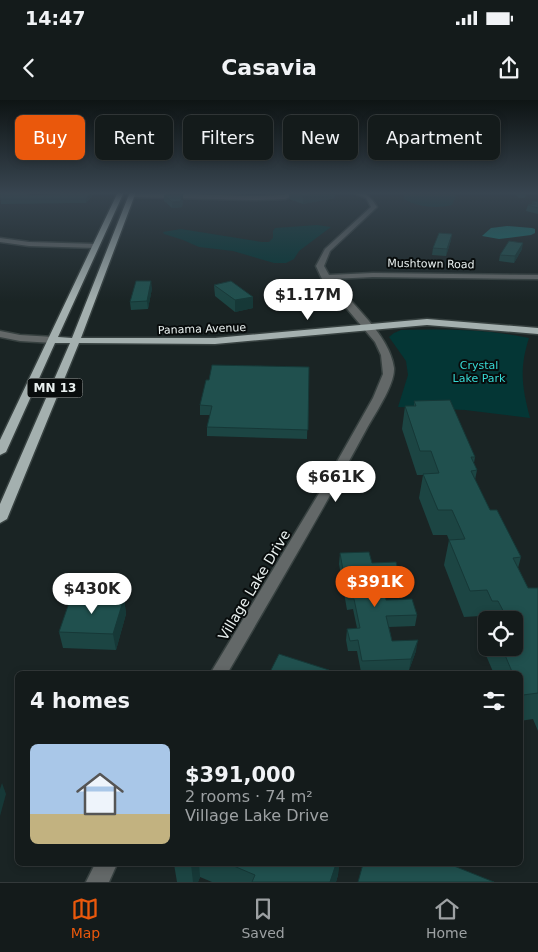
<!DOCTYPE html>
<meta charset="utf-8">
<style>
body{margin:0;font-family:"DejaVu Sans",sans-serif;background:#1d2424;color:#f1f3f6;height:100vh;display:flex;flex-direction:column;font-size:19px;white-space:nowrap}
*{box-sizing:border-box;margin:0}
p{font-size:16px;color:#9da1a3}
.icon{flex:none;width:28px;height:28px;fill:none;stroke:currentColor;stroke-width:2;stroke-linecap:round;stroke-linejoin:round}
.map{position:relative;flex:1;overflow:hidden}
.side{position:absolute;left:15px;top:571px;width:508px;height:195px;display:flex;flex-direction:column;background:#141b1b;border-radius:8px;box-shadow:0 2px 8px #0003,0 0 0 1px #33393a}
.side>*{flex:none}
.banner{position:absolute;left:15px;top:15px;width:509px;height:45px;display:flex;gap:10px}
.tools{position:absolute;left:478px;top:511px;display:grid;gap:10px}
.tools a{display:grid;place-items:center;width:45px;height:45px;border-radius:8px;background:#141b1b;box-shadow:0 2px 8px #0003,0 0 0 1px #33393a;font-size:25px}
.price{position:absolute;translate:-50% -42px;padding:0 11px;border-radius:18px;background:#fff;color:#222;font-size:16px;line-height:32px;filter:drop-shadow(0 1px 2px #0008)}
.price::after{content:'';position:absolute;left:50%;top:30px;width:15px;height:11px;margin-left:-8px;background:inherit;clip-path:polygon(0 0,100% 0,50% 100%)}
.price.on{background:#ea580c;color:#fff}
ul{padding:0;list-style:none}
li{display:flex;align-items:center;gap:15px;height:125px;padding:0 15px}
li+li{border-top:1px solid #33393a}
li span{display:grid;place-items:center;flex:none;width:140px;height:100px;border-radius:8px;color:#555}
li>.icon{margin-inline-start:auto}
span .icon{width:60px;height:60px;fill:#fffc;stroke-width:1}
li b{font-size:21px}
h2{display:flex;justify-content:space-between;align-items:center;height:60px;padding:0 15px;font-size:21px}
.tag{padding:0 18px;border-radius:8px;background:#141b1b;box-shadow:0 2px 8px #0003,0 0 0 1px #33393a;font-size:18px;line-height:45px}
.tag.on{background:#ea580c;color:#fff}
.status{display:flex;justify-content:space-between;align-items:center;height:35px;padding:0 25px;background:#141b1b;direction:ltr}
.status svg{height:14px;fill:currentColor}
header{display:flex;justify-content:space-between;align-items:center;height:65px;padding:0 15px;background:#141b1b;font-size:22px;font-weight:700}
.tabs{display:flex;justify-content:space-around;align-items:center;height:70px;border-top:1px solid #33393a;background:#141b1b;font-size:14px;color:#9da1a3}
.tabs a{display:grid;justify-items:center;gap:2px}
.tabs .on{color:#ea580c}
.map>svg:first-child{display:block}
.green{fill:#043635}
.water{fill:#166e6b}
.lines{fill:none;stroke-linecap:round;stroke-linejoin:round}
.minor-casing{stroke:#374140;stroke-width:3}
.major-casing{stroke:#374140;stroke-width:3}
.minor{fill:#636868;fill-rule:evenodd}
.major{fill:#a4b0af;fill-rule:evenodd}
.wall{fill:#1c4543}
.shaded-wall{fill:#163837}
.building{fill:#20504e;stroke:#163837}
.labels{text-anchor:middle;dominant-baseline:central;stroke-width:4;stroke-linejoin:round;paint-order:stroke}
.far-street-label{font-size:11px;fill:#e9f0ef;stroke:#080c0c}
.far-park-label{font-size:11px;fill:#37d9d4;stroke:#080c0c}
.shield{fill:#080c0c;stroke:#a6acab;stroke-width:1}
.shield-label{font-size:12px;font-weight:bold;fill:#e9f0ef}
.street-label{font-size:14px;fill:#e9f0ef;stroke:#080c0c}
</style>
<div class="status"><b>14:47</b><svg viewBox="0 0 49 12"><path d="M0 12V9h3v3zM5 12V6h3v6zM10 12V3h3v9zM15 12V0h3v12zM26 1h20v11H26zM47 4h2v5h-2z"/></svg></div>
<header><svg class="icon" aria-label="back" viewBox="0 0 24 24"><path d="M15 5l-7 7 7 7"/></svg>Casavia<svg class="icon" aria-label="share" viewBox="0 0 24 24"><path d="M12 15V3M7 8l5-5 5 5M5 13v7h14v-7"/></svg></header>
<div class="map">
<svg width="538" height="782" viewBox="0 0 538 782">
<rect width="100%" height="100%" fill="#1a2424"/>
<g class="green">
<path d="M403 92H454L456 96 452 105C437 109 417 107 404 99Z"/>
<path d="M317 125 331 127 299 151 294 159 286 163H274L233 151 199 147 183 140 164 134 163 132 181 129 262 142H269L273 138V131L275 128Z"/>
<path d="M401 230C444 229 487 229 529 238 519 269 522 287 530 318L465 310 398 307 408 275 406 261 389 237 394 233Z"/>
</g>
<path class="water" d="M507 126 532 128 535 129V133L531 135 499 139 482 136 491 128Z"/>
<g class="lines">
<defs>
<g id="minor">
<path d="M76 92H106L74 95Z"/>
<path d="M293 92H302L285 99 255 100 132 97 129 95 132 93 255 96 284 95Z"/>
<path d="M352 92C366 92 370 96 377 107L330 151 324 166 329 175 373 173 538 175V179L373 177 332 179C351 204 390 235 394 268 395 285 374 315 366 330 322 412 274 493 227 574H210L321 390 373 298 383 274 381 255 375 242 322 179 316 166 325 149 371 107 366 98Z"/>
<path d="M0 138 29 142 96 144 99 146 96 148 29 146 0 142Z"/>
<path d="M0 231 20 235 54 237 59 240 54 243 20 241 0 237Z"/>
<path d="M95 764H117L109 782H86Z"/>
</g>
<path id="major" d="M118 92H124L58 237 72 238 130 92H136L81 238H215L427 219 538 228V234L427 225 215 244 79 243 7 419 0 423V404L70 243H55L6 352 0 355V340Z"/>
</defs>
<use href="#minor" class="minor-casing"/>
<use href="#major" class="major-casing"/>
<use href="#minor" class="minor"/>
<use href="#major" class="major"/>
</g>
<g class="wall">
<path d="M0 92 32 95 92 92V96L86 103 1 104Z"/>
<path d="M289 92H335V98L303 104 289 99Z"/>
<path d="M513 92H527L525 98H519Z"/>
<path d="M164 95 183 100 182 107 172 108 164 101Z"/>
<path d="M538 101V114L526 111 528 105 532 104V102Z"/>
<path d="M451 140 446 156 432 155 433 148Z"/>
<path d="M522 149 514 163 499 161 500 155Z"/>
<path d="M214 185 253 197V208L235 212 215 196Z"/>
<path d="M152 188 148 209 131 210 130 202Z"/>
<path d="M309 267 307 339 207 336V327L210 315H200V305Z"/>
<path d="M414 301 475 357 474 363 477 370 475 380 490 410 521 457 518 468 528 488H538V631L533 619 520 621V574H494L485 553 486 548H514V520H486V527H485L480 516 464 517 444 465 449 440 447 435H433L419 398 423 375H417L402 329 405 306H414Z"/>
<path d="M340 453 372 463 400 477 399 487 383 488 386 500 417 515 415 526 389 527 392 541 416 551 409 570 361 572 357 551H348L346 540 347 529 357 528 353 509 347 510 339 464Z"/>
<path d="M124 498 126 514 116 550 63 548 59 532Z"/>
<path d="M174 764H339L338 775 336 782H212L200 777 198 782H177Z"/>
</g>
<g class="shaded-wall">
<path d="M92 92V96L86 103V99Z"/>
<path d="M269 92H282L269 94Z"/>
<path d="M322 92H335V98L303 104V96Z"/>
<path d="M183 94V100L182 107 172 108V102Z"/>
<path d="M452 134 451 140 446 156 447 149Z"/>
<path d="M523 143 522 149 514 163 515 156Z"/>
<path d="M151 181 152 188 148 209 147 201Z"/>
<path d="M253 197V208L235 212V200Z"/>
<path d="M124 498 126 514 116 550 113 534Z"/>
<path d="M418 540 416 551 409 570 411 559Z"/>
<path d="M2 683 6 694 0 716V689Z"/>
<path d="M191 764H199L200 777 198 782H193Z"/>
<path d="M336 764H339L338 775 336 782H330Z"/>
</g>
<g class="building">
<path d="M0 92H22L32 95 91 92 86 99H0Z"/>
<path d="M292 92H322L303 96Z"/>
<path d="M183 94 181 101 172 102 164 95Z"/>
<path d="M538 101V108L528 105 536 104 532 102Z"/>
<path d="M439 133 452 134 447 149 433 148Z"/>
<path d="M509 141 523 143 515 156 500 155Z"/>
<path d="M136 181H151L147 201 130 202Z"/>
<path d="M231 181 253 197 235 200 214 185Z"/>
<path d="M212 265 309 267 308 330 207 327 212 306 200 305 206 280H209Z"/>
<path d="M450 300 475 357H471L477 370 471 371 490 410H497L521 457 513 458 528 488H538V593L523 595 520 588V574H513L502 548H514V520H508L498 501H492L487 490 470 491 449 440 465 439 452 410H438L423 374 439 373 431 351H420L405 306H416L414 301Z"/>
<path d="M369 452 372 463 396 462 400 477H381L386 500 412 499 417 515 386 516 392 541 418 540 411 559 362 561 358 540 350 541 347 529 360 528 354 499H348L340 453Z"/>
<path d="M71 497 124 498 113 534 59 532Z"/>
<path d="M279 554 329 570 328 574H269Z"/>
<path d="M229 764H336L330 782H252L255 775Z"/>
<path d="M363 764H449L494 782H358Z"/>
</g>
<linearGradient id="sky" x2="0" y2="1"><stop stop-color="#0e1414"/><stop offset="0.46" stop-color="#384550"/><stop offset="1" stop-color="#384550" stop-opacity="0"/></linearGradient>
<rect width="538" height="202" fill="url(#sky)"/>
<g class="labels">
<g class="far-street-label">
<text transform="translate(431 164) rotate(1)">Mushtown Road</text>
<text transform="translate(202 229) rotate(-2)">Panama Avenue</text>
</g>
<g class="far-park-label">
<text x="479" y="265">Crystal<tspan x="479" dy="13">Lake Park</tspan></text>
</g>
<rect class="shield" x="27.5" y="278.5" width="55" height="19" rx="4"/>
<g class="shield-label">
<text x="55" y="288">MN 13</text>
</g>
<g class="street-label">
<text transform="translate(254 485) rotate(-59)">Village Lake Drive</text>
</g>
</g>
</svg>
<div class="tools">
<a><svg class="icon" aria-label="locate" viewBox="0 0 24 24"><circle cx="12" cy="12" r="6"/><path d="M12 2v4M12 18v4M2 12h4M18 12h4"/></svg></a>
</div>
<b class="price" style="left:308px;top:221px">$1.17M</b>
<b class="price" style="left:336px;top:403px">$661K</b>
<b class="price on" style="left:375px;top:508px">$391K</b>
<b class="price" style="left:92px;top:515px">$430K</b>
<div class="banner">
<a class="tag on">Buy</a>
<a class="tag">Rent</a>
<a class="tag">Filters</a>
<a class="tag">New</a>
<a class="tag">Apartment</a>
</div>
<section class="side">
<h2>4 homes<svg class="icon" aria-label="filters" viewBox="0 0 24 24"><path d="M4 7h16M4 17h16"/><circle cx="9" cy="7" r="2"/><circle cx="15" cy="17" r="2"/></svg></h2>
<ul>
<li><span style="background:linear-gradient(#a9c7e8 70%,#c2b280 0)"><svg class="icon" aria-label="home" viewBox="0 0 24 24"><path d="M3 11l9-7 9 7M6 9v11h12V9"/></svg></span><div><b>$391,000</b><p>2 rooms · 74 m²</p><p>Village Lake Drive</p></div></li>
</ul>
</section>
</div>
<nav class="tabs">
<a class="on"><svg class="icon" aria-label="map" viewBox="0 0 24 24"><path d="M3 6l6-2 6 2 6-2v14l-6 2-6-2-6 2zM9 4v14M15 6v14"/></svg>Map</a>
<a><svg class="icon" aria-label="saved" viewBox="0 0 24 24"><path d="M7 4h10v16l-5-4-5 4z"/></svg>Saved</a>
<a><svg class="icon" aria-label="home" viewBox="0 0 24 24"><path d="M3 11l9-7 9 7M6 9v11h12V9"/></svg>Home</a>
</nav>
